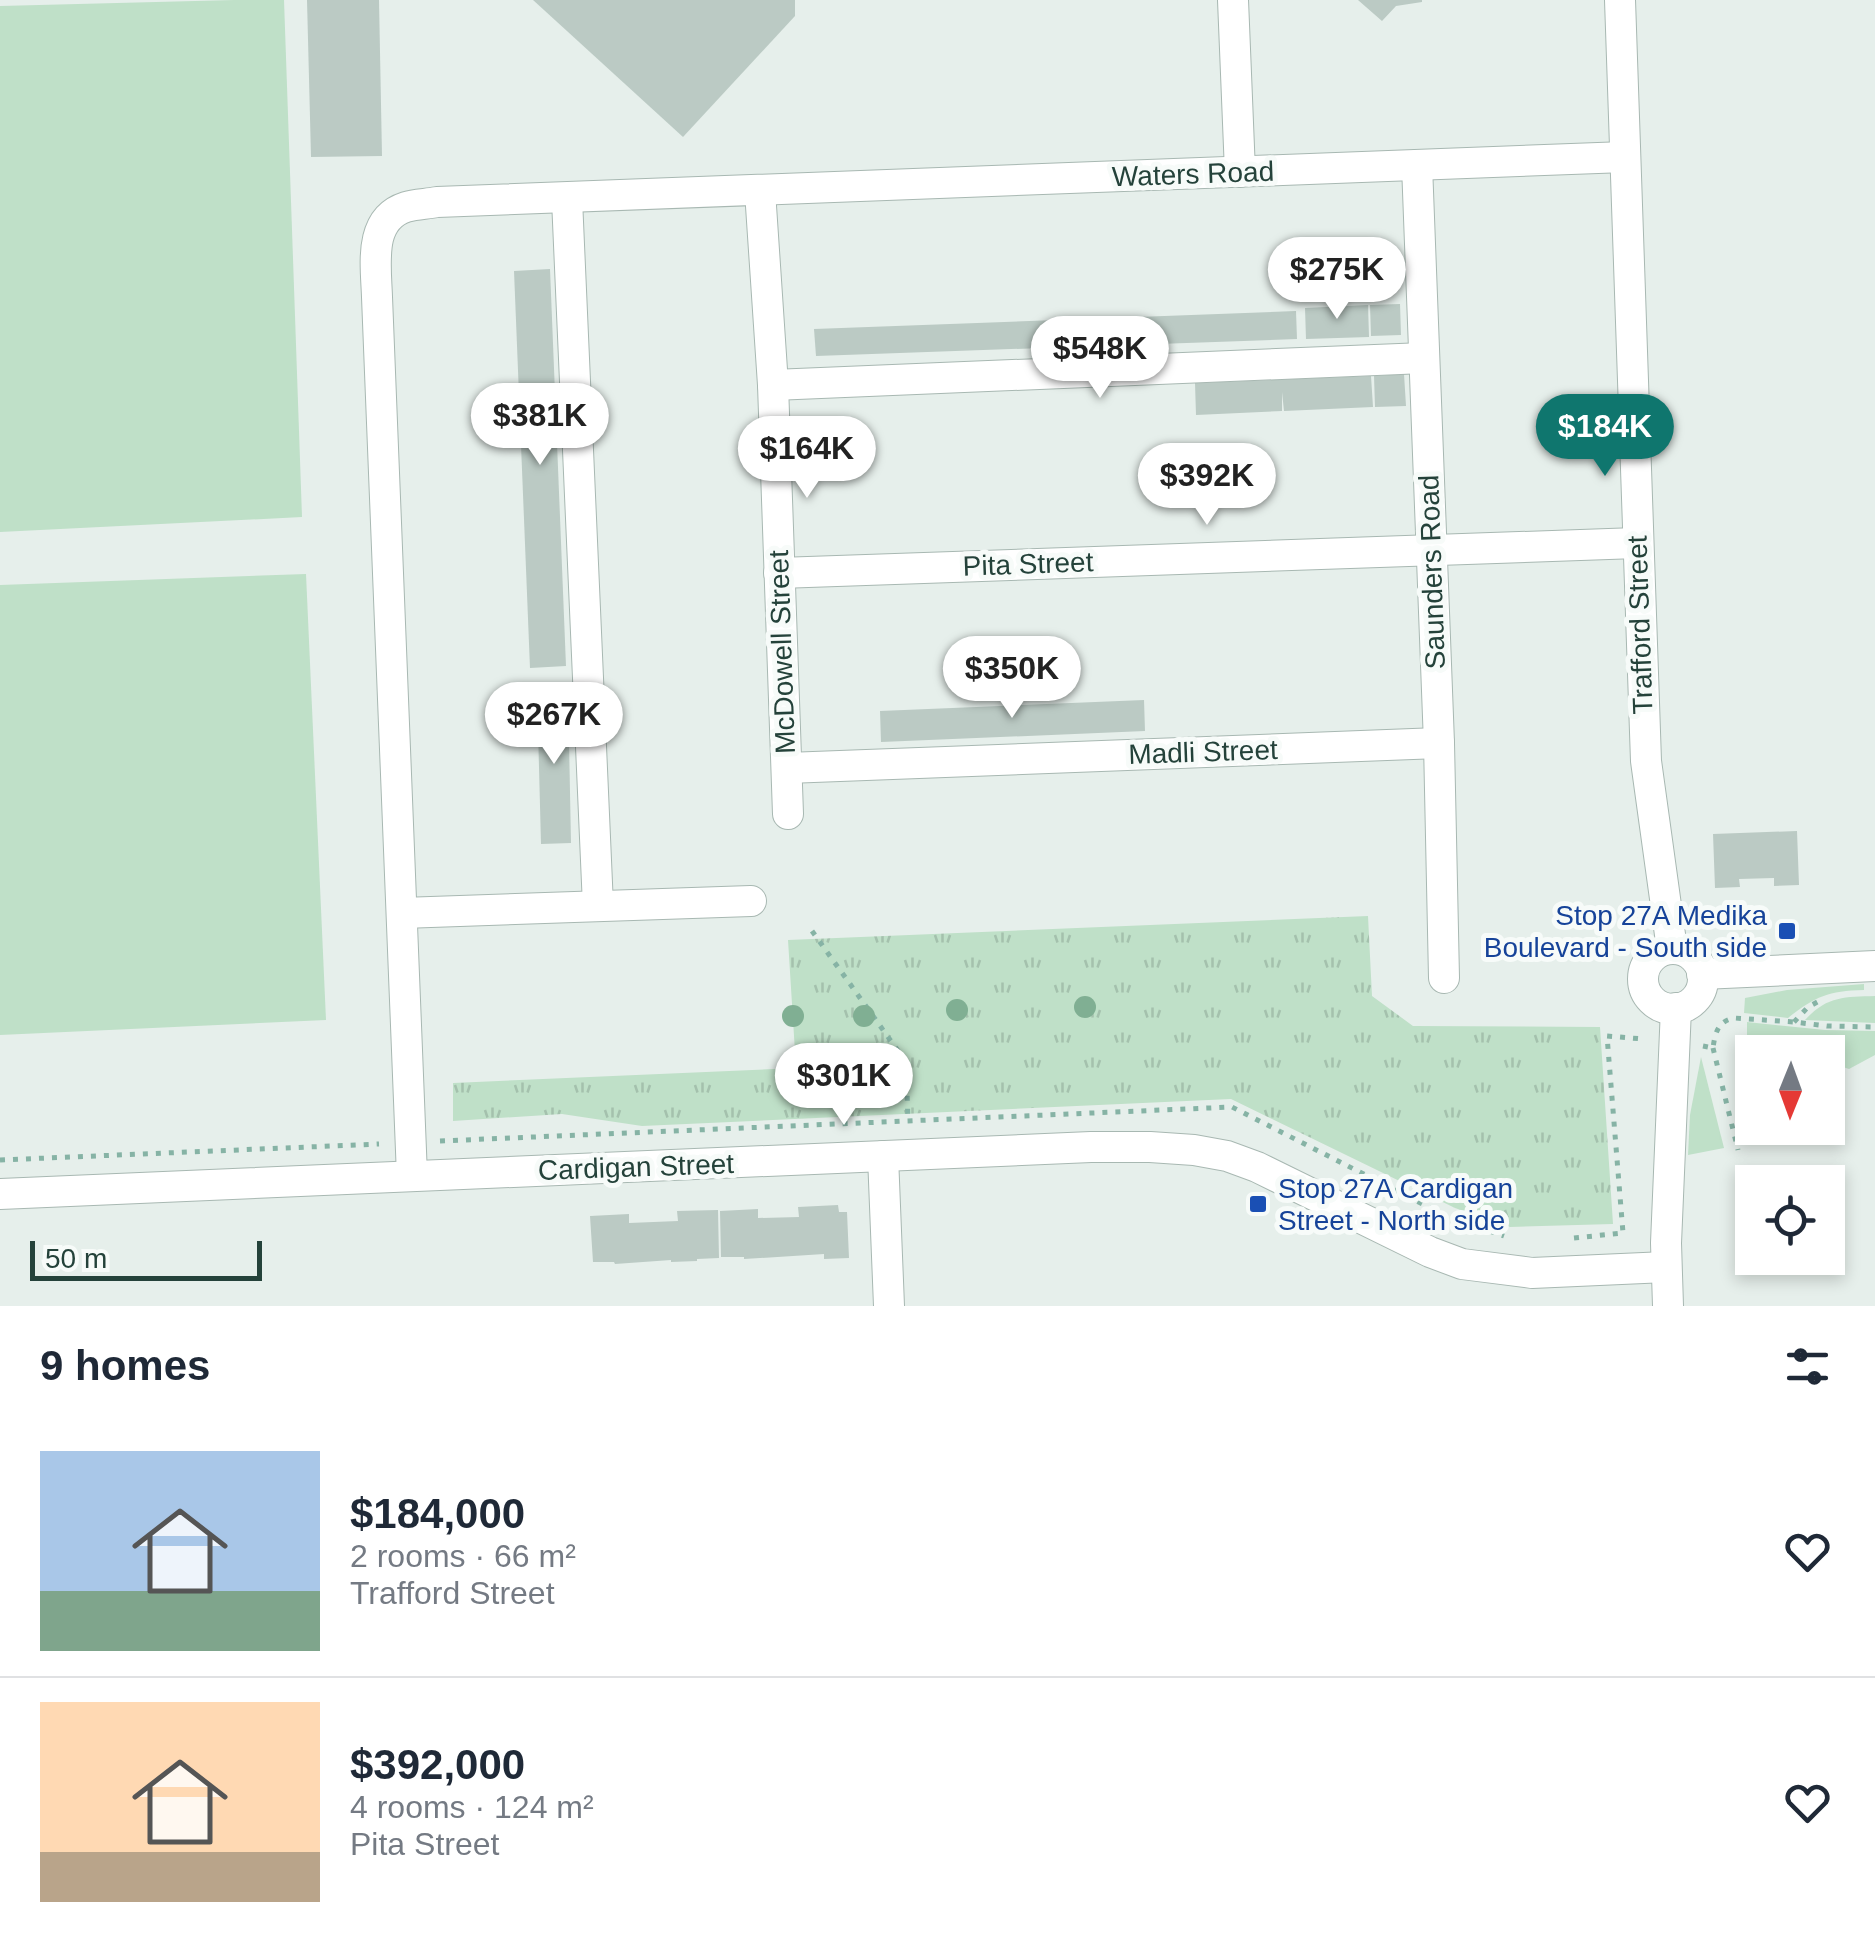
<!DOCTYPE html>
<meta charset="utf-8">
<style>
body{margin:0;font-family:Arial,sans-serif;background:#f6f6f7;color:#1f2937;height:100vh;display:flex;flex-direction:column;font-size:38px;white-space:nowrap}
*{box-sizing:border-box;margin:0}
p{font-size:32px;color:#747a83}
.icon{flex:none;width:55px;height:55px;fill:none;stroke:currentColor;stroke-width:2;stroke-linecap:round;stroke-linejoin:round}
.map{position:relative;height:1306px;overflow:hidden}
.sheet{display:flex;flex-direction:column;background:#fff;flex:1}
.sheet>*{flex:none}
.needle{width:65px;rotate:181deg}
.fabs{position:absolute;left:1735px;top:1035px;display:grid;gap:20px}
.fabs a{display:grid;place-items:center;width:110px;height:110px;border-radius:0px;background:#fff;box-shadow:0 5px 15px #0003;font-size:50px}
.scale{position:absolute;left:30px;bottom:25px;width:232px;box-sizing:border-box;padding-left:10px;border:5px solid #24423a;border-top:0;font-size:28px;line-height:35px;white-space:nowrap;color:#24423a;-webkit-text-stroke:8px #f7fbf9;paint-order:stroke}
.price{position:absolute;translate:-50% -85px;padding:0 22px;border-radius:35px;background:#fff;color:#222;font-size:32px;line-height:65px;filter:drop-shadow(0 2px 5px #0008)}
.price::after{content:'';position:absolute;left:50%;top:60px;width:30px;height:22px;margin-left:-15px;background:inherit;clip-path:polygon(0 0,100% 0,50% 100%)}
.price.selected{background:#0f766e;color:#fff}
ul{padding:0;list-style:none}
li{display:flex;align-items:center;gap:30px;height:250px;padding:0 40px}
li+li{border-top:2px solid #e0e1e3}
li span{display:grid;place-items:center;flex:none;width:280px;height:200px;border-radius:0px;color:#555}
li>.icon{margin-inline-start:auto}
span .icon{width:120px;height:120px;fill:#fffc;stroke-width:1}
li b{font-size:42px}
h2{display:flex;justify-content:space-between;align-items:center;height:120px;padding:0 40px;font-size:42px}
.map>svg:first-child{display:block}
.park{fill:url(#park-tufts)}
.garden{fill:#bfe0c8}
.building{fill:#bbcac4}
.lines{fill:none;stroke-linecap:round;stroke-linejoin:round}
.minor-casing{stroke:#a8b8b2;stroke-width:32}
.path{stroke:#86b3a5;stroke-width:5;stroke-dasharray:5 8;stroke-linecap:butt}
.minor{stroke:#fff;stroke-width:30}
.tree{fill:#80af93}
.transit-dot{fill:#1a4fb4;stroke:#f7fbf9;stroke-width:4}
.labels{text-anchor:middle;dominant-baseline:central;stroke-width:10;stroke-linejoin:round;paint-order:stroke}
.street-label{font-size:28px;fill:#24423a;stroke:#f7fbf9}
.transit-label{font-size:28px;fill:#164399;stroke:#f7fbf9;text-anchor:end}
</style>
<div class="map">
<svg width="1875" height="1306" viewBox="0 0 1875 1306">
<defs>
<pattern id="park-tufts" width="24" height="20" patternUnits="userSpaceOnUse" patternTransform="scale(2.5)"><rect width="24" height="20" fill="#bfe0c8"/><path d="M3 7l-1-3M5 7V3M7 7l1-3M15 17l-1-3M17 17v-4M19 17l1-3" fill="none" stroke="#a4c1ad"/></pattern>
</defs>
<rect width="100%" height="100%" fill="#e6efeb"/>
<path class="park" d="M1368 916 1372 996 1413 1026 1600 1027 1613 1224 1510 1227 1455 1208 1231 1099 642 1126 562 1114 453 1121V1083L796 1068 788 940Z"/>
<g class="garden">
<path d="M234 0H284L302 517 0 532V6Z"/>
<path d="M306 574 326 1020 0 1035V585Z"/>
<path d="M1864 984V990C1828 991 1816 996 1788 1018L1744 1013 1745 998 1787 990Z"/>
<path d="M1875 996V1023L1805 1020C1827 996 1844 997 1875 996Z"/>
<path d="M1747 1022 1825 1030 1875 1031V1055L1849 1069 1828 1062V1052L1794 1051 1791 1052H1752V1082L1742 1089 1736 1044 1747 1040Z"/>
<path d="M1701 1057 1724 1148 1688 1155 1690 1115Z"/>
</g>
<g class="building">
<path d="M307 0H379L382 156 311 157Z"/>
<path d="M533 0H795V16L683 137Z"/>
<path d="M1358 0H1422V2L1396 6 1382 21Z"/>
<path d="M550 269 566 666 530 668 514 271Z"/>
<path d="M1400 304 1401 335 1371 336 1370 305Z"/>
<path d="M1368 305 1369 337 1306 339 1305 308Z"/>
<path d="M1296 311 1297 339 816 356 814 329Z"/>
<path d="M1404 374 1406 406 1375 407 1374 376Z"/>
<path d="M1371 376 1373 407 1284 411 1282 392V411L1196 415 1195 383Z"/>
<path d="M568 690 571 843 541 844 537 691Z"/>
<path d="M1144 700 1145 731 881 742 880 711Z"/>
<path d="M1797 831 1799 885 1774 886V878L1739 879 1740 887 1715 888 1713 834Z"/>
<path d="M838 1205 839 1212H847L849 1258 824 1259V1254L744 1259V1257H721L720 1211 758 1209V1218L799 1217 798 1207Z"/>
<path d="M718 1210 719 1258 697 1259V1261L671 1262V1260L615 1264 614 1262H593L590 1216 629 1214V1223L678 1221 677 1211Z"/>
</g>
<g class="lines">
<defs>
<g id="minor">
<path d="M1233 0 1240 172"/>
<path d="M1620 0 1646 761 1672 949"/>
<path d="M1417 165 1439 743 1444 978"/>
<path d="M760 191 773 385 788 814"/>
<path d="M567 199 598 906"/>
<path d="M773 385 1424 358"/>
<path d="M779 573 1637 543"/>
<path d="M787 768 1439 743"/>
<path d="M402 913 751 901"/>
<circle cx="1673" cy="979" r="30"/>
<path d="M1702 974 1875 966"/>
<path d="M883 1156 889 1306"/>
<path d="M412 1176 377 297C376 265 368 219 406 207 415 204 428 204 437 202L1625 157"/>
<path d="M0 1194 1091 1147H1150L1194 1150 1227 1156 1257 1167 1430 1252 1462 1264 1532 1273 1666 1267"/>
<path d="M1668 1306 1666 1243 1676 1008"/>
</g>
</defs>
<use href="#minor" class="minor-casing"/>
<g class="path">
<path d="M812 931 906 1062 908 1121"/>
<path d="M1794 1022 1808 1007 1823 999"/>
<path d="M1703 1046 1713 1048C1715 1033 1718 1021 1734 1018L1794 1022 1827 1026 1875 1027"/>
<path d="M1713 1048 1738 1150"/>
<path d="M440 1141 1232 1107 1446 1216 1504 1236"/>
<path d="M0 1160 379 1144"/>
<path d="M1574 1238 1623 1233 1607 1036 1643 1039"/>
</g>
<use href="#minor" class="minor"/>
</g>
<g class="tree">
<circle cx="1085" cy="1007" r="11"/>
<circle cx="957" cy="1010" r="11"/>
<circle cx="793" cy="1016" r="11"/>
<circle cx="864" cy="1016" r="11"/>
</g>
<g class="transit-dot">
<rect x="1777" y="921" width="20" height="20" rx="5"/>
<rect x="1248" y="1194" width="20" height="20" rx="5"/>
</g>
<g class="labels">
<g class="street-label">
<text transform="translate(1193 174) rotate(-2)">Waters Road</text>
<text transform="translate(1028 564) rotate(-2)">Pita Street</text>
<text transform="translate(1432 572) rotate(-92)">Saunders Road</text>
<text transform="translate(1640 625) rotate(-92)">Trafford Street</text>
<text transform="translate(782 652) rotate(-92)">McDowell Street</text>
<text transform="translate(1203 752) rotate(-2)">Madli Street</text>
<text transform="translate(636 1167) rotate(-2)">Cardigan Street</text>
</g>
<g class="transit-label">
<text x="1767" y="915">Stop 27A Medika<tspan x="1767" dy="32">Boulevard - South side</tspan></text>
<text x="1278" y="1188" text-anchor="start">Stop 27A Cardigan<tspan x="1278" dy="32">Street - North side</tspan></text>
</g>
</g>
</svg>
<div class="fabs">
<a><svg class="needle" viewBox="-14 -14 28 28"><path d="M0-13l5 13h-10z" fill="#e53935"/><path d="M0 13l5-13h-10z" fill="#747a83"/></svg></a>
<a><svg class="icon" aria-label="locate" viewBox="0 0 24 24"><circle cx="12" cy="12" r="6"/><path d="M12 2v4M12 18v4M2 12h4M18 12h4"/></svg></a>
</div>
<div class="scale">50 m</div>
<b class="price" style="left:1337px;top:322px">$275K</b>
<b class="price" style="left:1100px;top:401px">$548K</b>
<b class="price" style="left:540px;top:468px">$381K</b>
<b class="price selected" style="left:1605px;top:479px">$184K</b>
<b class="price" style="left:807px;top:501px">$164K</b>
<b class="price" style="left:1207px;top:528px">$392K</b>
<b class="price" style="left:1012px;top:721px">$350K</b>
<b class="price" style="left:554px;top:767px">$267K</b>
<b class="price" style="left:844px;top:1128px">$301K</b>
</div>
<section class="sheet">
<h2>9 homes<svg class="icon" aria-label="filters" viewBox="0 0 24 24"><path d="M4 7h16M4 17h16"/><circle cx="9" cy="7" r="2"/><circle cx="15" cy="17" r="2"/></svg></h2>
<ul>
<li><span style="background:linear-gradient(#a9c7e8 70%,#7fa58c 0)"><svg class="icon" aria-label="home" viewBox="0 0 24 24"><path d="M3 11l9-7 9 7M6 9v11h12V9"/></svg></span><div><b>$184,000</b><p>2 rooms · 66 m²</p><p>Trafford Street</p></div><svg class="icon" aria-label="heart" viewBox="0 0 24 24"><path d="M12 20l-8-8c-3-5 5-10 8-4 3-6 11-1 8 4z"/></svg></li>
<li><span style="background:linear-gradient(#ffd9b3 75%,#b9a48a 0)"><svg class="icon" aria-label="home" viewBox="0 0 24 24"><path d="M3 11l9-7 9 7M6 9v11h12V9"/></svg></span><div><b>$392,000</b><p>4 rooms · 124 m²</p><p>Pita Street</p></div><svg class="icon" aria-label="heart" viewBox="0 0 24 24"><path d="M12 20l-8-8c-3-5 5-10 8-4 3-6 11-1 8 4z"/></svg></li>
</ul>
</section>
